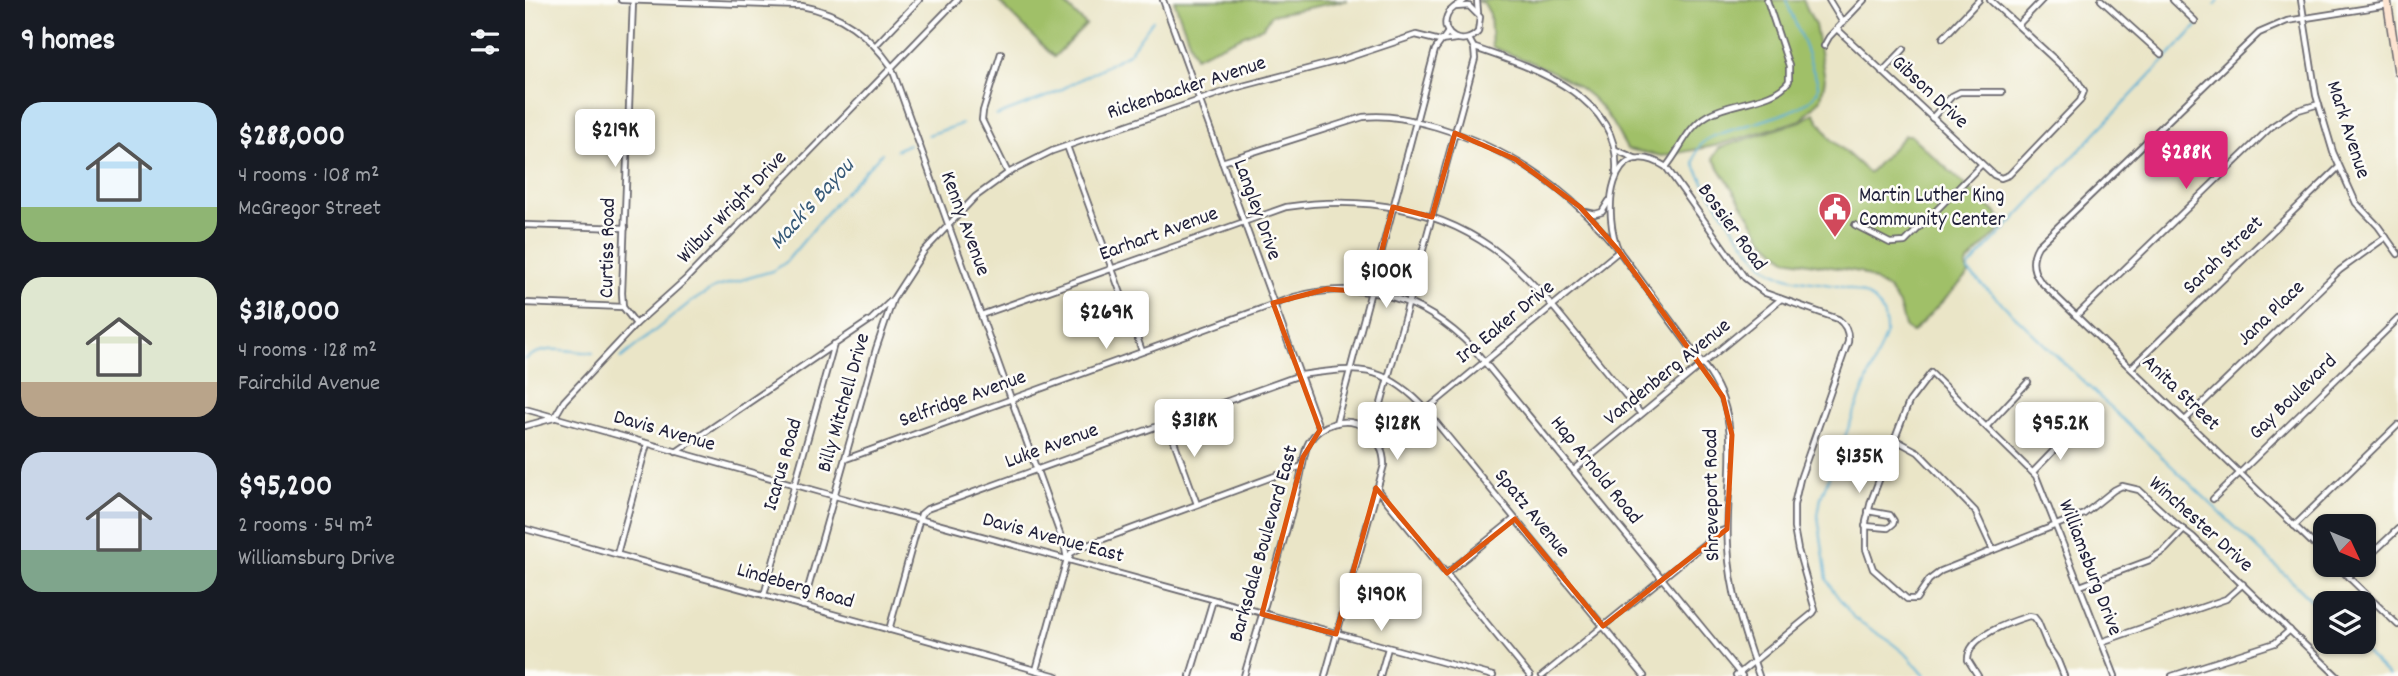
<!DOCTYPE html>
<meta charset="utf-8">
<style>
body{margin:0;font-family:Dekko,sans-serif;background:#20242c;color:#f1f3f6;height:100vh;display:flex;flex-direction:column;font-size:26px;white-space:nowrap}
*{box-sizing:border-box;margin:0}
p{font-size:23px;color:#9ea1a6}
.icon{flex:none;width:38px;height:38px;fill:none;stroke:currentColor;stroke-width:2;stroke-linecap:round;stroke-linejoin:round}
.map{position:relative;flex:1;overflow:hidden}
.side{display:flex;flex-direction:column;background:#171b24;width:525px}
.side>*{flex:none}
.needle{width:46px;rotate:134deg}
.controls{position:absolute;left:1788px;top:514px;display:grid;gap:14px}
.controls a{display:grid;place-items:center;width:63px;height:63px;border-radius:14px;background:#171b24;box-shadow:0 2px 5px #0004;font-size:35px}
.price{position:absolute;translate:-50% -60px;padding:0 16px;border-radius:7px;background:#fff;color:#222;font-size:23px;line-height:46px;filter:drop-shadow(0 2px 4px #0008)}
.price::after{content:'';position:absolute;left:50%;top:42px;width:21px;height:16px;margin-left:-10px;background:inherit;clip-path:polygon(0 0,100% 0,50% 100%)}
.price.selected{background:#db2777;color:#fff}
ul{padding:0;list-style:none}
li{display:flex;align-items:center;gap:21px;height:175px;padding:0 21px}
li span{display:grid;place-items:center;flex:none;width:196px;height:140px;border-radius:21px;color:#555}
li>.icon{margin-inline-start:auto}
span .icon{width:84px;height:84px;fill:#fffc;stroke-width:1}
li b{font-size:30px}
h2{display:flex;justify-content:space-between;align-items:center;height:84px;padding:0 21px;font-size:30px}
main{display:flex;flex:1;min-height:0}
.map>svg:first-child{display:block}
.green{fill:#a0c068;stroke:#617152;stroke-width:2}
.lines{fill:none;stroke-linecap:round;stroke-linejoin:round}
.stream{stroke:#57aed4;stroke-width:2}
.street-casing{stroke:#68666c;stroke-width:8}
.secondary-casing{stroke:#68666c;stroke-width:10}
.street{stroke:#fff;stroke-width:4.5}
.secondary{stroke:#fde4d1;stroke-width:7}
.marked{fill:none;stroke:#de560e;stroke-width:5;stroke-linejoin:round}
.labels{text-anchor:middle;dominant-baseline:central;stroke-width:5;stroke-linejoin:round;paint-order:stroke}
.street-label{font-size:21px;fill:#22223b;stroke:#fdfcf7}
.poi-label{font-size:21px;fill:#22223b;stroke:#fdfcf7;text-anchor:start}
.water-label{font-size:23px;font-style:italic;fill:#375a78;stroke:#fdfcf7}
</style>
<main>
<section class="side">
<h2>9 homes<svg class="icon" aria-label="filters" viewBox="0 0 24 24"><path d="M4 7h16M4 17h16"/><circle cx="9" cy="7" r="2"/><circle cx="15" cy="17" r="2"/></svg></h2>
<ul>
<li><span style="background:linear-gradient(#bfe0f5 75%,#8fb573 0)"><svg class="icon" aria-label="home" viewBox="0 0 24 24"><path d="M3 11l9-7 9 7M6 9v11h12V9"/></svg></span><div><b>$288,000</b><p>4 rooms · 108 m²</p><p>McGregor Street</p></div></li>
<li><span style="background:linear-gradient(#dfe7d0 75%,#b9a48a 0)"><svg class="icon" aria-label="home" viewBox="0 0 24 24"><path d="M3 11l9-7 9 7M6 9v11h12V9"/></svg></span><div><b>$318,000</b><p>4 rooms · 128 m²</p><p>Fairchild Avenue</p></div></li>
<li><span style="background:linear-gradient(#c9d6e8 70%,#7fa58c 0)"><svg class="icon" aria-label="home" viewBox="0 0 24 24"><path d="M3 11l9-7 9 7M6 9v11h12V9"/></svg></span><div><b>$95,200</b><p>2 rooms · 54 m²</p><p>Williamsburg Drive</p></div></li>
</ul>
</section>
<div class="map">
<svg width="1873" height="676" viewBox="0 0 1873 676">
<rect width="100%" height="100%" fill="#fdfcf7"/>
<filter id="ink" filterUnits="userSpaceOnUse"><feTurbulence type="fractalNoise" baseFrequency=".0143" numOctaves="2"/><feDisplacementMap in="SourceGraphic" scale="14" xChannelSelector="R" yChannelSelector="G"/><feConvolveMatrix kernelMatrix="1 2 1 2 8 2 1 2 1" color-interpolation-filters="sRGB"/></filter>
<filter id="wash" filterUnits="userSpaceOnUse"><feTurbulence type="fractalNoise" baseFrequency=".00686" numOctaves="4" result="noise"/><feDisplacementMap in="SourceGraphic" scale="28" xChannelSelector="R" yChannelSelector="G"/><feGaussianBlur stdDeviation="1.57" result="paint"/><feColorMatrix in="noise" values="0 0 0 0 0 0 0 0 0 0 0 0 0 0 0 0 0 1.4 0 .05"/><feComposite in="paint" operator="in"/></filter>
<g filter="url(#wash)">
<rect width="100%" height="100%" fill="#eae5c7"/>
<g class="green">
<path d="M472 0H536L561 25 529 57Z"/>
<path d="M649 0H823L746 15 738 27 670 57Z"/>
<path d="M947 0H1278L1290 25 1300 79 1296 99 1276 120 1189 146 1137 156 1102 149C1092 131 1081 110 1065 96 1037 72 1000 60 967 47L965 14 959 3Z"/>
<path d="M1289 113 1306 139 1344 173 1380 135H1385L1482 223 1443 262 1441 267 1444 274 1387 333 1380 327 1374 305 1364 290 1335 272 1261 259 1238 238 1188 158 1194 148 1276 121Z"/>
</g>
<g class="lines">
<g class="stream">
<path d="M1261 0C1270 24 1281 46 1288 71 1290 75 1293 81 1293 86 1295 114 1199 127 1181 140 1173 145 1170 154 1169 163 1179 186 1225 256 1244 269 1278 293 1363 271 1361 333L1296 497 1293 516 1302 579 1307 589 1329 618 1363 640 1383 656 1400 676"/>
<path d="M1690 5 1694 0"/>
<path d="M1672 26 1445 266 1443 271 1801 614"/>
<path d="M471 116 526 95 603 54 628 20"/>
<path d="M403 135 437 124"/>
<path d="M371 150 384 144"/>
<path d="M96 358 163 304 189 288 247 271 260 263 317 195 357 153"/>
<path d="M0 359C21 344 43 351 68 353"/>
<path d="M1830 642 1864 676"/>
</g>
</g>
</g>
<g filter="url(#ink)">
<g class="lines">
<defs>
<g id="street">
<path d="M96 0 277 6C316 13 343 34 366 66L540 548 542 559 511 670"/>
<path d="M638 0 795 430"/>
<path d="M952 0 953 13"/>
<path d="M1304 0 1318 23"/>
<path d="M1576 0 1636 54"/>
<path d="M1648 0 1670 21"/>
<path d="M1776 0 1791 95 1808 152 1831 203 1853 226 1873 254"/>
<path d="M108 1 97 293 98 307 111 324"/>
<path d="M930 7 944 6 955 17 953 32C939 48 914 36 922 16 925 8 934 5 940 0"/>
<path d="M1493 25 1517 0"/>
<path d="M1312 29 1469 175 1476 178 1484 175 1555 101 1559 91 1552 80 1465 0"/>
<path d="M1418 38 1454 0"/>
<path d="M350 46 394 0"/>
<path d="M1299 46 1304 37 1339 0"/>
<path d="M950 48C1008 68 1097 96 1091 173"/>
<path d="M476 53 458 111 457 120 483 173"/>
<path d="M1357 72 1379 49"/>
<path d="M1407 118 1427 96 1435 92H1477"/>
<path d="M542 146 617 351"/>
<path d="M1091 150 1112 159"/>
<path d="M697 162 838 117C865 114 887 120 912 127 987 150 1046 190 1094 251L856 447"/>
<path d="M1141 167C1156 149 1162 127 1183 115 1207 101 1248 103 1264 81V66L1242 0"/>
<path d="M1061 212 1070 214 1077 212 1084 201"/>
<path d="M0 225 100 228"/>
<path d="M1330 225 1365 243 1380 242 1457 164"/>
<path d="M0 303 98 307"/>
<path d="M456 315 761 207C838 195 917 207 979 257 1005 278 1027 305 1048 331 1071 359 1094 387 1116 414"/>
<path d="M1551 316 1746 127 1770 111 1794 104"/>
<path d="M1606 368 1814 167"/>
<path d="M0 409 310 496 968 676"/>
<path d="M1660 420 1815 270 1861 237"/>
<path d="M642 422 672 504"/>
<path d="M811 423 910 50 923 32"/>
<path d="M0 426 29 418 39 401 111 324 160 280 432 0"/>
<path d="M1462 426 1503 382"/>
<path d="M848 433 950 59 949 48 944 39"/>
<path d="M1369 439 1393 452 1450 511 1468 550"/>
<path d="M151 452 347 319 365 302"/>
<path d="M321 459 769 297C837 278 899 298 948 348L1217 676"/>
<path d="M1049 470 1256 299"/>
<path d="M1508 472 1534 445 1551 435"/>
<path d="M851 488 1005 676"/>
<path d="M1688 499 1873 319"/>
<path d="M1340 526 1363 528 1368 524 1369 521 1365 515 1343 511"/>
<path d="M1769 526 1873 425"/>
<path d="M0 529 532 676"/>
<path d="M92 554 122 444"/>
<path d="M1801 556 1515 281C1506 269 1506 258 1513 246L1734 33 1762 21 1863 5"/>
<path d="M543 559 546 553 557 547 777 466"/>
<path d="M1839 561 1873 529"/>
<path d="M1811 565 1873 625"/>
<path d="M922 573 989 519"/>
<path d="M1823 577 1835 565"/>
<path d="M1555 586 1625 560 1640 550 1659 530"/>
<path d="M239 595 309 344"/>
<path d="M278 606 351 349 368 299 399 251 450 197 483 173 527 151 710 88 813 61 891 35 915 41 931 39"/>
<path d="M364 630 396 514 402 509 775 375C829 368 854 362 896 404L1119 676"/>
<path d="M1576 642 1701 599 1718 584"/>
<path d="M665 676 688 600"/>
<path d="M719 676C735 621 752 566 767 510 770 496 775 482 777 468 779 459 779 451 784 442 795 424 822 415 840 428 852 436 859 451 859 465L800 676"/>
<path d="M855 676 863 648"/>
<path d="M1017 676 1194 532 1202 529"/>
<path d="M1211 676 1288 613 1290 610 1273 550 1269 528V505L1275 479 1323 342C1324 332 1321 325 1313 319L1240 293 1220 278 1141 167C1083 131 1077 216 1094 251L1185 374C1220 427 1199 487 1203 546 1205 591 1219 634 1234 676"/>
<path d="M1453 676 1443 660C1442 636 1485 622 1504 616L1509 617 1513 622 1523 646 1533 661 1539 676"/>
<path d="M1590 676 1511 476 1406 373 1384 402 1346 501 1341 522V549L1348 569 1382 599H1391L1404 580 1416 571 1559 514 1589 490 1597 486 1614 490 1651 524 1668 537 1812 676"/>
<path d="M1647 676 1750 643 1765 630"/>
</g>
<path id="secondary" d="M1862 0 1873 72"/>
</defs>
<use href="#street" class="street-casing"/>
<use href="#secondary" class="secondary-casing"/>
<use href="#street" class="street"/>
<use href="#secondary" class="secondary"/>
</g>
</g>
<path class="marked" d="M930 133 990 159 1055 207 1094 251 1198 397 1207 435 1202 529 1078 626 990 519 922 573 851 488 811 634 737 614 778 457 795 430 748 303 802 289 846 292 868 207 907 217Z"/>
<defs>
<symbol id="civic-pin" viewBox="-11 -11 22 30"><path d="M0 17L-7.5 6A9.5 9.5 0 1 1 7.5 6Z" fill="#d1495b" stroke="#fdfcf7"/><path d="M-.6-6.5H3V-4.5H.6V-3L4-1V1h2V6H-6V1h2V-1L-.6-3ZM-1.2 2.5V6h2.4V2.5Z" fill="#fff"/></symbol>
</defs>
<g fill-rule="evenodd">
<use href="#civic-pin" x="1291" y="190" width="38" height="52"/>
</g>
<g class="labels">
<g class="street-label">
<text transform="translate(662 89) rotate(-18)">Rickenbacker Avenue</text>
<text transform="translate(1404 93) rotate(43)">Gibson Drive</text>
<text transform="translate(1822 130) rotate(72)">Mark Avenue</text>
<text transform="translate(208 208) rotate(-46)">Wilbur Wright Drive</text>
<text transform="translate(731 210) rotate(70)">Langley Drive</text>
<text transform="translate(439 224) rotate(70)">Kenny Avenue</text>
<text transform="translate(1206 228) rotate(54)">Bossier Road</text>
<text transform="translate(634 235) rotate(-20)">Earhart Avenue</text>
<text transform="translate(84 248) rotate(-89)">Curtiss Road</text>
<text transform="translate(1699 256) rotate(-44)">Sarah Street</text>
<text transform="translate(1747 314) rotate(-44)">Jana Place</text>
<text transform="translate(981 323) rotate(-39)">Ira Eaker Drive</text>
<text transform="translate(1143 373) rotate(-39)">Vandenberg Avenue</text>
<text transform="translate(1655 394) rotate(44)">Anita Street</text>
<text transform="translate(1769 398) rotate(-44)">Gay Boulevard</text>
<text transform="translate(438 400) rotate(-20)">Selfridge Avenue</text>
<text transform="translate(320 403) rotate(-74)">Billy Mitchell Drive</text>
<text transform="translate(139 432) rotate(16)">Davis Avenue</text>
<text transform="translate(527 447) rotate(-20)">Luke Avenue</text>
<text transform="translate(259 465) rotate(-74)">Icarus Road</text>
<text transform="translate(1070 471) rotate(51)">Hap Arnold Road</text>
<text transform="translate(1188 495) rotate(-91)">Shreveport Road</text>
<text transform="translate(1006 514) rotate(51)">Spatz Avenue</text>
<text transform="translate(1675 525) rotate(42)">Winchester Drive</text>
<text transform="translate(528 539) rotate(15)">Davis Avenue East</text>
<text transform="translate(740 544) rotate(-74)">Barksdale Boulevard East</text>
<text transform="translate(1564 568) rotate(69)">Williamsburg Drive</text>
<text transform="translate(270 587) rotate(16)">Lindeberg Road</text>
</g>
<g class="poi-label">
<text x="1334" y="197">Martin Luther King<tspan x="1334" dy="24">Community Center</tspan></text>
</g>
<g class="water-label">
<text transform="translate(288 205) rotate(-48)">Mack's Bayou</text>
</g>
</g>
</svg>
<div class="controls">
<a><svg class="needle" viewBox="-14 -14 28 28"><path d="M0-13l5 13h-10z" fill="#e53935"/><path d="M0 13l5-13h-10z" fill="#9ea1a6"/></svg></a>
<a><svg class="icon" aria-label="layers" viewBox="0 0 24 24"><path d="M12 4l9 5-9 5-9-5zM3 14l9 5 9-5"/></svg></a>
</div>
<b class="price" style="left:90px;top:169px">$219K</b>
<b class="price selected" style="left:1661px;top:191px">$288K</b>
<b class="price" style="left:861px;top:310px">$100K</b>
<b class="price" style="left:581px;top:351px">$269K</b>
<b class="price" style="left:669px;top:459px">$318K</b>
<b class="price" style="left:872px;top:462px">$128K</b>
<b class="price" style="left:1535px;top:462px">$95.2K</b>
<b class="price" style="left:1334px;top:495px">$135K</b>
<b class="price" style="left:856px;top:633px">$190K</b>
</div>
</main>
